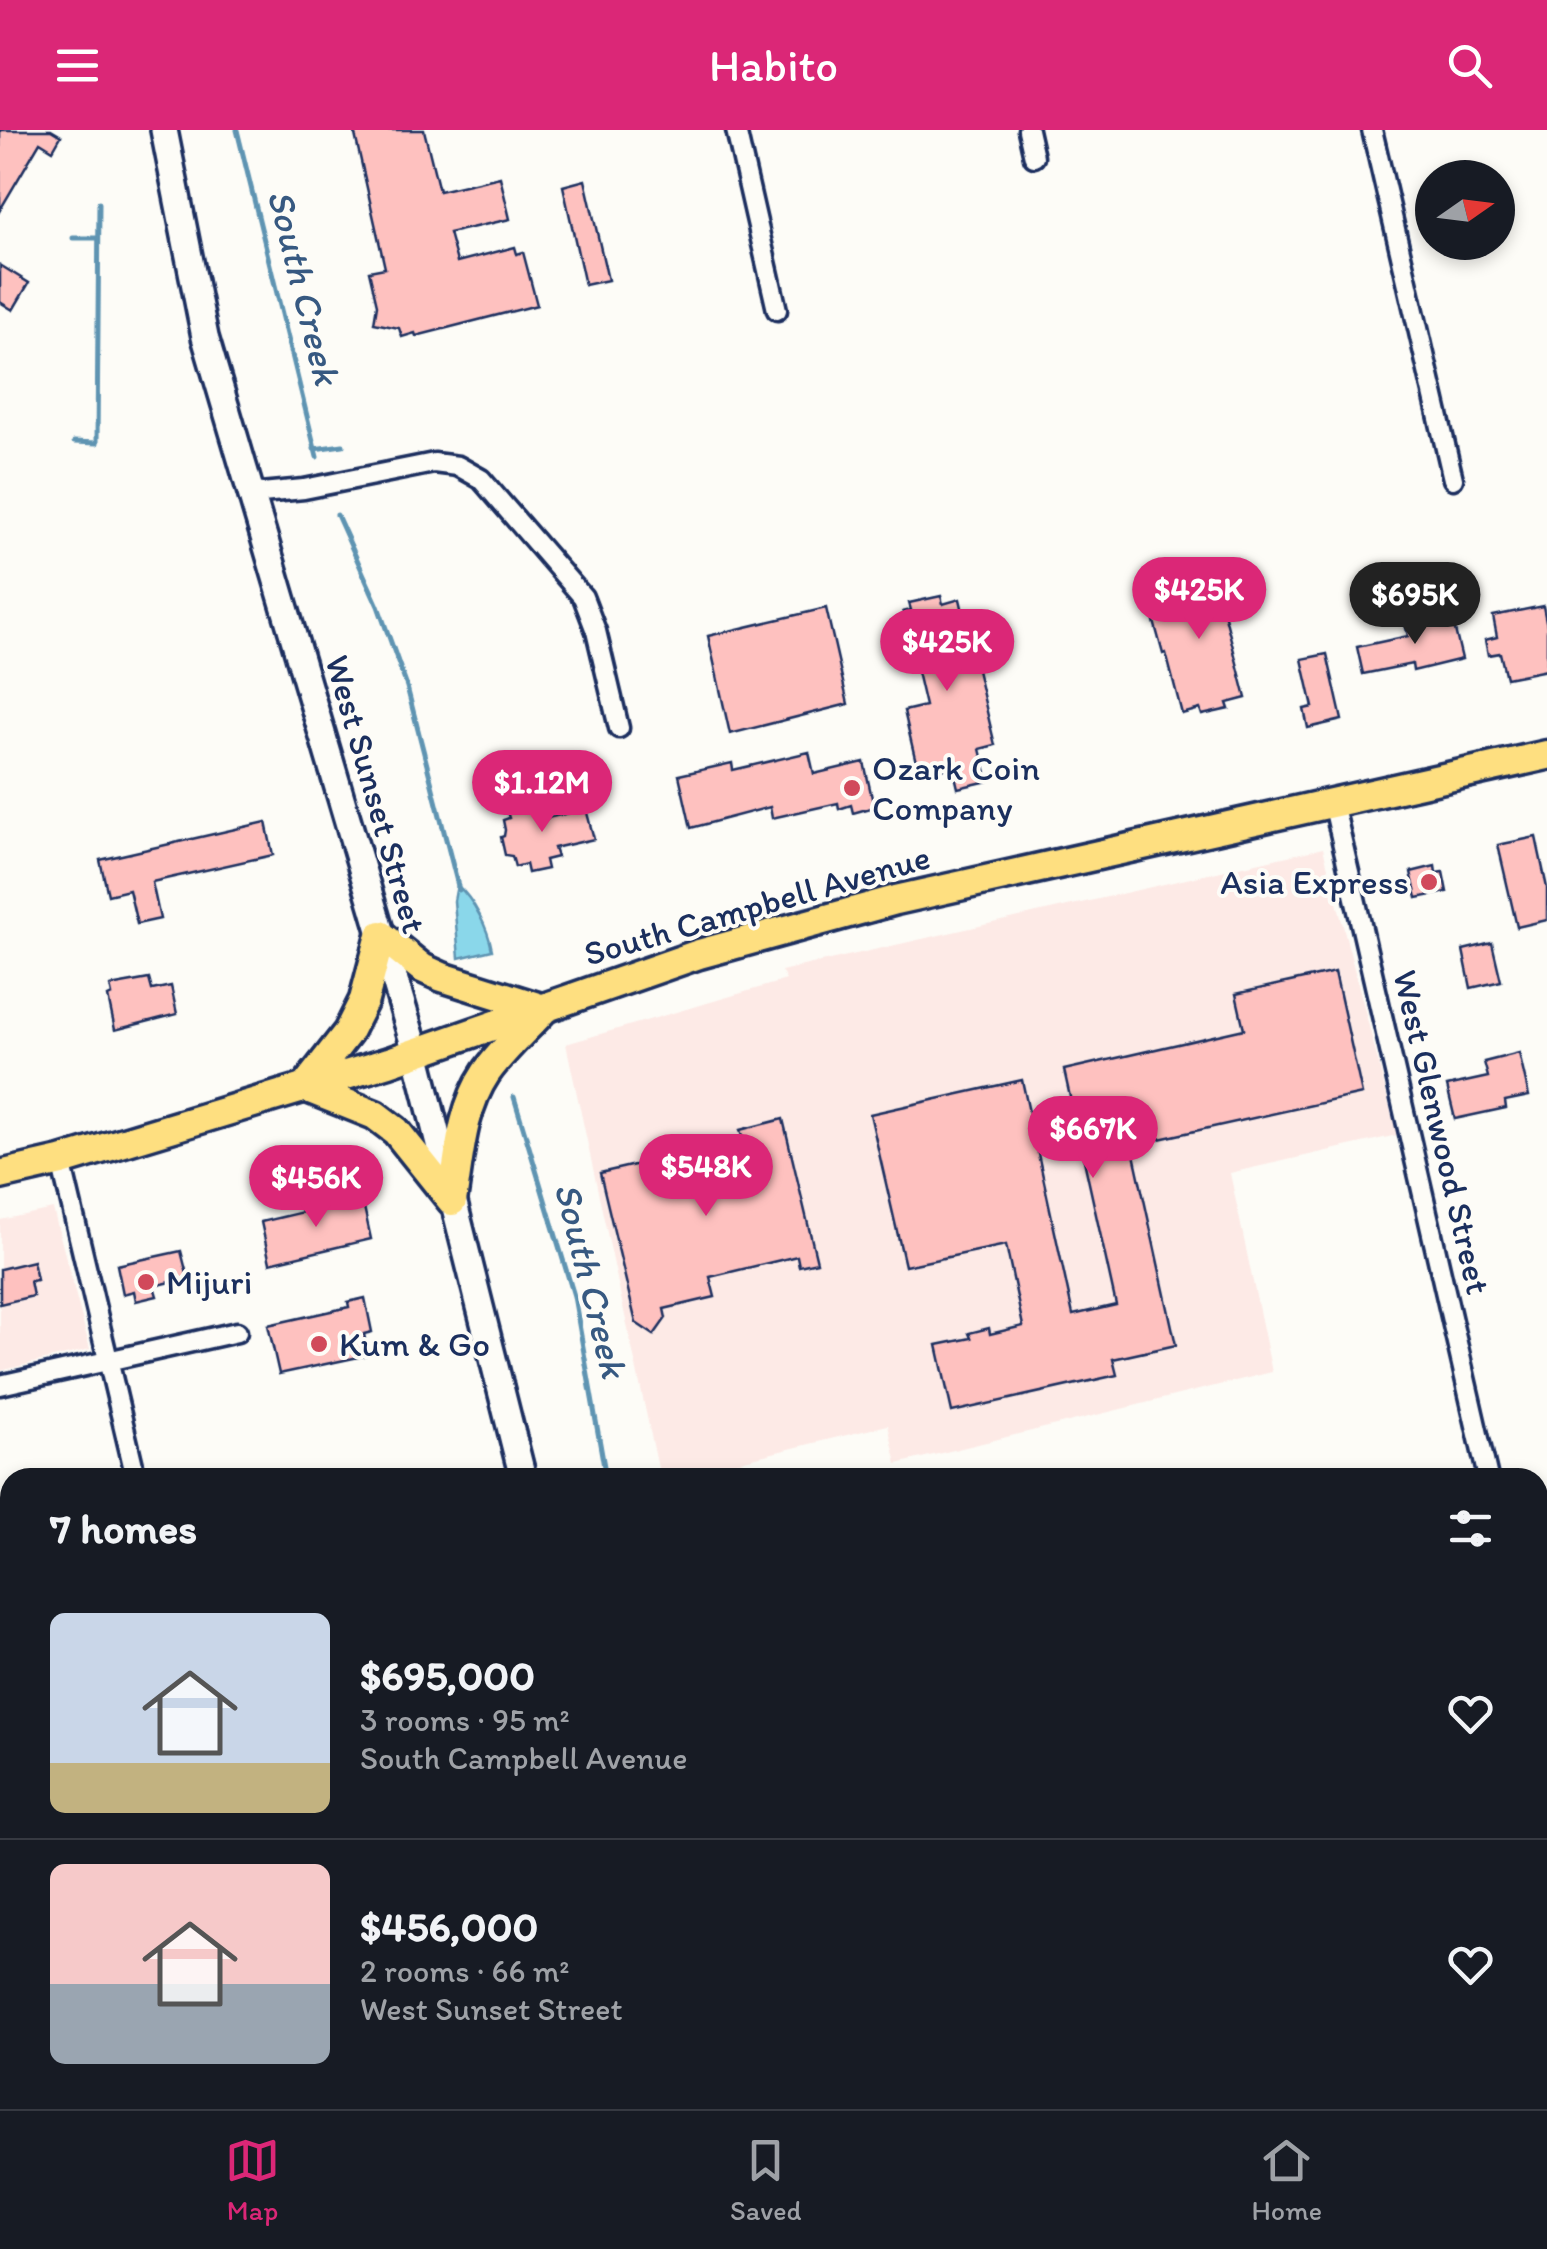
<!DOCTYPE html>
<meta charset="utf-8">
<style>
body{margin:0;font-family:Itim,sans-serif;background:#242831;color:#f1f3f6;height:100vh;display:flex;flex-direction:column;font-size:38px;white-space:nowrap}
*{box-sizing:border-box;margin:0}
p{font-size:32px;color:#9ea1a6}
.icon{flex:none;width:55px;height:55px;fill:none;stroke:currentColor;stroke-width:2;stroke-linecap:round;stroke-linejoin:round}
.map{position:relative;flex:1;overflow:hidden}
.drawer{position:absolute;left:0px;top:1338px;width:1548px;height:642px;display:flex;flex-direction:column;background:#171b24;border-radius:30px 30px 0 0;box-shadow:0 5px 15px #0003}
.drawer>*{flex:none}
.needle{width:65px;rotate:76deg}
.fabs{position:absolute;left:1415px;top:30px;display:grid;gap:20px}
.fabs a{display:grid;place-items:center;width:100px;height:100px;border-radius:50%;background:#171b24;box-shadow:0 5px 15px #0003;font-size:50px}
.price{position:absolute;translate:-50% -85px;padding:0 22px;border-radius:35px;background:#db2777;color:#fff;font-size:32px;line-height:65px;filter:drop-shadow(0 2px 5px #0008)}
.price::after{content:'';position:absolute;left:50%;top:60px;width:30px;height:22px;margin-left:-15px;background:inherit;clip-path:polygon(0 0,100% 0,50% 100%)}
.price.active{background:#222;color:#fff}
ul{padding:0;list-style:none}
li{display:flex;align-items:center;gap:30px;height:250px;padding:0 50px}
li+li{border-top:2px solid #363941}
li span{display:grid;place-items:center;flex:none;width:280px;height:200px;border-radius:15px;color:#555}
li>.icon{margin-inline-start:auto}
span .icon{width:120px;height:120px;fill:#fffc;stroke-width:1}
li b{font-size:42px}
h2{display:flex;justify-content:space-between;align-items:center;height:120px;padding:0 50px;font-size:42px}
header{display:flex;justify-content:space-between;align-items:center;height:130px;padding:0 50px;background:#db2777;color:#fff;font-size:45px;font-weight:600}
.dock{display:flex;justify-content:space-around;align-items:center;height:140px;border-top:2px solid #363941;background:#171b24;font-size:28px;color:#9ea1a6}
.dock a{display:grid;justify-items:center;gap:5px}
.dock .active{color:#db2777}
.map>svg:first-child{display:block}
.built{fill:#fdeae6}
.green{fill:#c1d489;stroke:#6e8274;stroke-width:2.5}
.water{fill:#8ad7ea;stroke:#5e94b2;stroke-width:2.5}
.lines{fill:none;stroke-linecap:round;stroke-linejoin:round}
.stream{stroke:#5e94b2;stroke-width:5}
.building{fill:#fec1bf;stroke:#1b2f5e;stroke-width:2.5}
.street-casing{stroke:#1b2f5e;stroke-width:25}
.secondary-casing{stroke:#1b2f5e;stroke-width:32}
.primary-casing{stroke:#1b2f5e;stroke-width:35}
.street{stroke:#fdfcf7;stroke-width:18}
.secondary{stroke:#fdfcf7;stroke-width:25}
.primary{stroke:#fedf80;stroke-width:28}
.poi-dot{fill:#d1495b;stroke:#fdfcf7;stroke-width:4}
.labels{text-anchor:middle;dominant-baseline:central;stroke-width:8;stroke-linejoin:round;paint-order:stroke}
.poi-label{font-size:35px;fill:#1b2f5e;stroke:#fdfcf7;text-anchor:start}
.street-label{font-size:35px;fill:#1b2f5e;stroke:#fdfcf7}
.water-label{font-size:38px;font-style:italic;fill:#375981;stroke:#fdfcf7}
</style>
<header><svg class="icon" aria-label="menu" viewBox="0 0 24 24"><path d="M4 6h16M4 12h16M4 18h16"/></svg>Habito<svg class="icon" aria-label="search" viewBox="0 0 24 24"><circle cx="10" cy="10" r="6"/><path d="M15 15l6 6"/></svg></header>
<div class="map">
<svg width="1547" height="1979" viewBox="0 0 1547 1979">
<rect width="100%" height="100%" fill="#fdfcf7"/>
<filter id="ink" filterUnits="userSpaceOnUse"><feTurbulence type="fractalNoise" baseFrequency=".01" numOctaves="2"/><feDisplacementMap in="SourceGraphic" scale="20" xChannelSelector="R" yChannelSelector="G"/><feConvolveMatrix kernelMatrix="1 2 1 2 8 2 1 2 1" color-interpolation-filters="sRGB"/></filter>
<g filter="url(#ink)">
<g class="built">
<path d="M1323 718 1397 1005 1230 1043 1272 1242 897 1334 888 1295 674 1347H660L566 914 786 850 781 841Z"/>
<path d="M53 1079 90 1219 0 1241V1090Z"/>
</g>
<path class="green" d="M1035 1970H1201L1203 1979H1035Z"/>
<path class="water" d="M457 755C474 770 488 798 492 820L459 828 454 771Z"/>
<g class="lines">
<g class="stream">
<path d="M237 0 317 327"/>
<path d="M73 108H98"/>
<path d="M74 312 97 313 99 73"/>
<path d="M314 319 343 315"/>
<path d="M337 385 378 476 407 557 459 760"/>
<path d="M514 967 574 1166 606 1348"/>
<path d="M1112 1970 1117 1979"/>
</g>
</g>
<g class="building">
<path d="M0 0H51L61 6 53 20 40 12 0 80Z"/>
<path d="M354 0H424L439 61 500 47 510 89 449 103 457 132 515 117 517 124 523 122 537 175 416 206 415 203 402 207 399 198 374 193 377 175 369 141 385 138Z"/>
<path d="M585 50 608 150 585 155 563 56Z"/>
<path d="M0 135 29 153 13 180 0 172Z"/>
<path d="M1211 432 1246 568 1227 573 1229 579 1202 585 1200 579 1182 584 1166 523 1163 524 1152 484 1171 480 1162 444Z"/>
<path d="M941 466 943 474 960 469 995 615 980 619 988 651 958 658 953 637 919 645 904 581 925 576 903 482 911 480 909 473Z"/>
<path d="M1543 476 1547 496V540L1506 548 1500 523 1488 525 1485 510 1497 507 1493 486Z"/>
<path d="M826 478 848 574 730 604 708 506Z"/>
<path d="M1451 483 1462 529 1413 541 1412 534 1363 544 1357 517 1408 506 1405 494Z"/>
<path d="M1327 524 1342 590 1308 598 1304 579 1313 577 1302 529Z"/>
<path d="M809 622 814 644 864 632 874 677 853 683 851 675 839 679 838 673 772 688 770 677 691 698 679 645 732 633 733 640Z"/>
<path d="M539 674 547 688 586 679 594 709 554 718 557 727 545 730 547 739 528 743 526 734 515 737 512 726 505 725 501 707 504 706 505 700 503 690 509 688 507 682Z"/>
<path d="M266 692 273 725 152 752 160 789 137 794 129 760 108 765 100 730Z"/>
<path d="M1536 707 1547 758V790L1517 797 1498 715Z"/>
<path d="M1435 736 1436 743 1443 742 1447 762 1417 768 1411 742Z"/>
<path d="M1492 813 1501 851 1471 858 1463 820Z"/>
<path d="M1335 842 1362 964 1132 1015 1176 1215 1113 1229 1117 1245 952 1282 937 1215 971 1208 969 1203 989 1198 990 1204 1023 1196 1006 1115 905 1136 870 984 1022 950 1073 1185 1116 1175 1064 940 1244 899 1236 864Z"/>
<path d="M149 849 152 860 171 856 177 884 115 900 108 867 112 865 110 856Z"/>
<path d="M1519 923 1529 966 1505 971 1506 978 1455 989 1447 956 1488 947 1484 932Z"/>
<path d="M783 989 817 1132 799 1136 797 1126 710 1147 715 1167 664 1179 666 1188 654 1205 636 1193 600 1043 743 1010 740 1000Z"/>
<path d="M362 1068 371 1109 270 1133 261 1092Z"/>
<path d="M181 1121 188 1148 154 1156 157 1166 136 1171 134 1161 123 1164 117 1135Z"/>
<path d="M33 1131 37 1150 30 1151 33 1166 0 1174V1139Z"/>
<path d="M365 1168 372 1202 364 1204 368 1225 279 1244 268 1195 349 1177 348 1172Z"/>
</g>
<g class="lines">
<defs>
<g id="street">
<path d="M736 0 777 180"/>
<path d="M1028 0 1034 27"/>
<path d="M1372 0 1453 349"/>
<path d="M251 364 304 359 434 333 458 336 481 349 583 467 596 501 619 598"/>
<path d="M1333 672 1488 1348"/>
<path d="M61 1031 136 1348"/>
<path d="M0 1255 237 1202"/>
<path d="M1538 1557 1547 1597"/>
<path d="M0 1893 10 1936"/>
<path d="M18 1970 20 1979"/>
<path d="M282 1970 284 1979"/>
<path d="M1329 1970 1331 1979"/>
</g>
<g id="secondary">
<path d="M164 0 205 207 416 922 523 1348"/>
<path d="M1538 1784 1547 1782"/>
<path d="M672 1970 674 1979"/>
<path d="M941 1979 961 1970"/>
</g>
<g id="primary">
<path d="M381 805 422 838 442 847 544 879C525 900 502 920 486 943 461 980 459 1029 452 1071L396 1001 375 985 305 957 348 902 364 870Z"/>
<path d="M0 1045 61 1031 389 932 699 824 896 770 1547 625"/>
</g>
</defs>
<use href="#street" class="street-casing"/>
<use href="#secondary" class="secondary-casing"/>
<use href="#primary" class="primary-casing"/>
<use href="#street" class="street"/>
<use href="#secondary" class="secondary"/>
<use href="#primary" class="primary"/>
</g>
</g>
<g class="poi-dot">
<circle cx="852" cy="658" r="10"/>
<circle cx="1429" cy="752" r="10"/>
<circle cx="146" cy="1152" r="10"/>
<circle cx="319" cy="1214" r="10"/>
</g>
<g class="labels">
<g class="poi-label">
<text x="872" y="638">Ozark Coin<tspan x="872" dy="40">Company</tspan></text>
<text x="1409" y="752" text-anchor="end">Asia Express</text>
<text x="166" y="1152">Mijuri</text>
<text x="339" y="1214">Kum &amp; Go</text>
</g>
<g class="street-label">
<text transform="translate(376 664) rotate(74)">West Sunset Street</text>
<text transform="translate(757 775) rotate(-16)">South Campbell Avenue</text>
<text transform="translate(1442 1002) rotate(77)">West Glenwood Street</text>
</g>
<g class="water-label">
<text transform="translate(304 157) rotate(76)">South Creek</text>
<text transform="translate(591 1150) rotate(76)">South Creek</text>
</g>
</g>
</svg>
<div class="fabs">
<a><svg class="needle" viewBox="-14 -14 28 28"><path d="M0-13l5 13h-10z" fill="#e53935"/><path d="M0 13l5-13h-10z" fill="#9ea1a6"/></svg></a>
</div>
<b class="price" style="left:1199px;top:512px">$425K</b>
<b class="price active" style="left:1415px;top:517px">$695K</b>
<b class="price" style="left:947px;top:564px">$425K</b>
<b class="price" style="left:542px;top:705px">$1.12M</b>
<b class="price" style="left:1093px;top:1051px">$667K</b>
<b class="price" style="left:706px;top:1089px">$548K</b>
<b class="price" style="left:316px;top:1100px">$456K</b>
<section class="drawer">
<h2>7 homes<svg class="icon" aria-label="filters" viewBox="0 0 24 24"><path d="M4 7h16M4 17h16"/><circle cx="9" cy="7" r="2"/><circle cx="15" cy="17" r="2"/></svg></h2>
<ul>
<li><span style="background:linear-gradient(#c9d6e8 75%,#c2b280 0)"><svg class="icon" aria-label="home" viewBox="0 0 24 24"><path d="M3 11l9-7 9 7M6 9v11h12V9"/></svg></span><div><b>$695,000</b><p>3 rooms · 95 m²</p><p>South Campbell Avenue</p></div><svg class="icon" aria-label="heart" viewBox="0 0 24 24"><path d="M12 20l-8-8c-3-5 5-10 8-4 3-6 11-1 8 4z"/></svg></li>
<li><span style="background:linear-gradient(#f6c9c9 60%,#9aa5b1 0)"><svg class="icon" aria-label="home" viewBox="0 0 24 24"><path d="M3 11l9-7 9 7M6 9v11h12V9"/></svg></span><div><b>$456,000</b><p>2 rooms · 66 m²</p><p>West Sunset Street</p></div><svg class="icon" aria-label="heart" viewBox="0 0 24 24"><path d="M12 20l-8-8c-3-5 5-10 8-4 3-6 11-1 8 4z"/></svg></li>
</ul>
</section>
</div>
<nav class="dock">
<a class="active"><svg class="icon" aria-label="map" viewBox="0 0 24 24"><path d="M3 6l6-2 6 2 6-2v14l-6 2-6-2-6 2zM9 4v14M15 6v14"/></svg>Map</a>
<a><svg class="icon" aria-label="saved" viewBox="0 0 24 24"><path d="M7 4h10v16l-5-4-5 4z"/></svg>Saved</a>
<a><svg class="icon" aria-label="home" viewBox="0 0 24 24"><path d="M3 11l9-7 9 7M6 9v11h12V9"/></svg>Home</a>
</nav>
